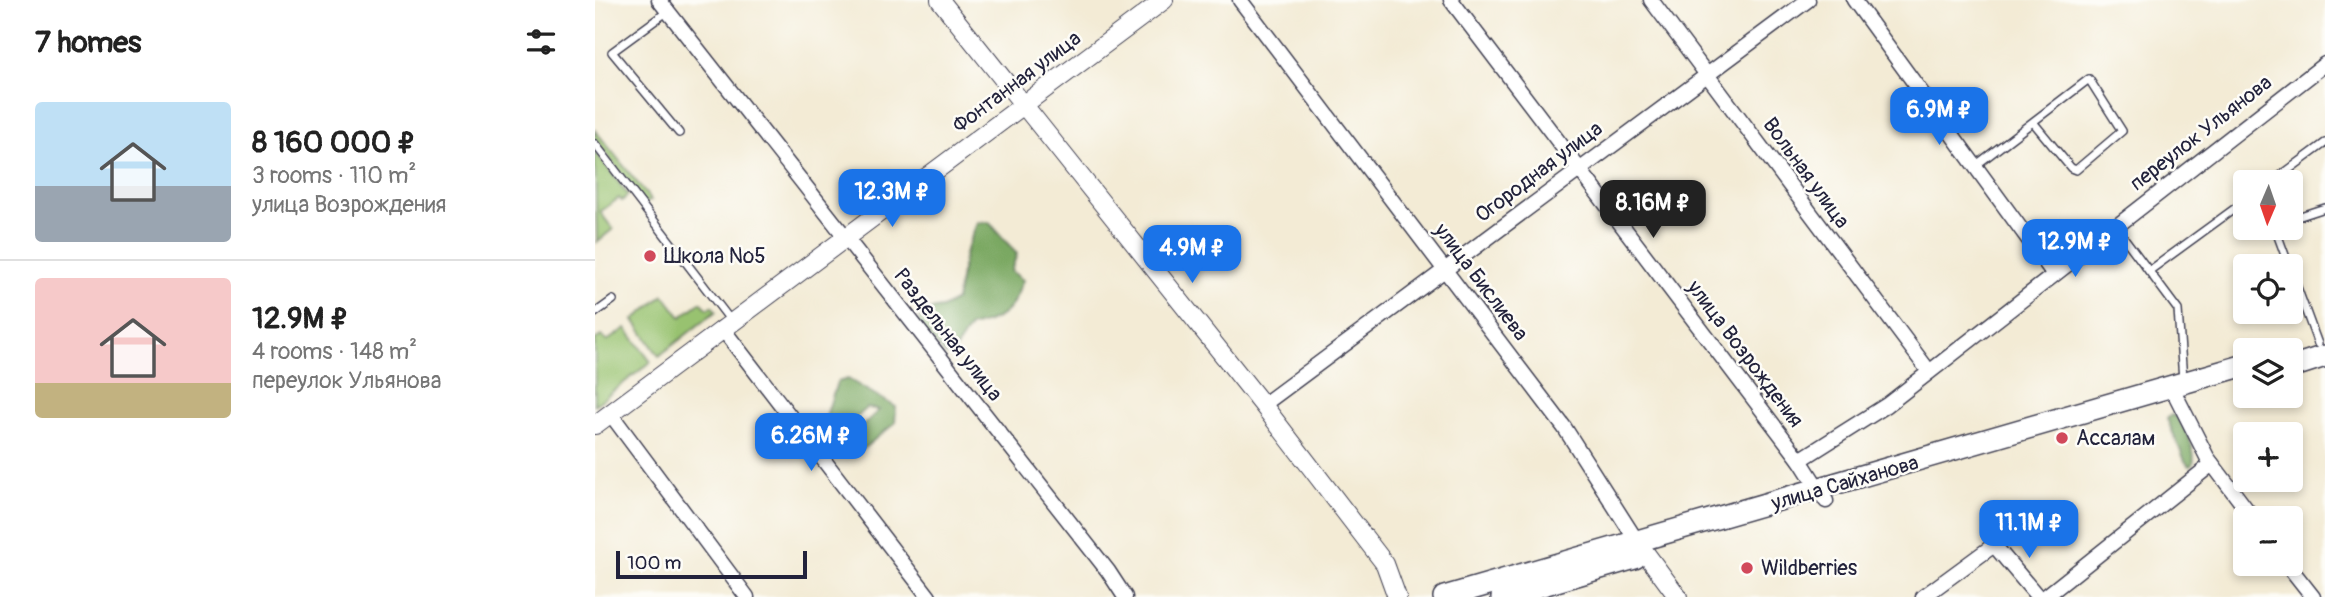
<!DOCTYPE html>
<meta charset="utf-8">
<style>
body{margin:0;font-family:Pangolin,sans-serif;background:#f6f6f6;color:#222;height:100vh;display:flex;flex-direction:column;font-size:26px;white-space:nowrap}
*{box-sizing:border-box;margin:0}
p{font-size:23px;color:#767676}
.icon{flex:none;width:38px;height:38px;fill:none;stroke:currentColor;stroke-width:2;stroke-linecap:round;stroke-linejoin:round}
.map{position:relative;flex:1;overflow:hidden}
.side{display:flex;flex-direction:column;background:#fff;width:595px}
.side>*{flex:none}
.needle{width:46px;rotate:182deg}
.tools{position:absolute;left:1638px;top:170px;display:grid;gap:14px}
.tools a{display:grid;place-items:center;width:70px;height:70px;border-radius:7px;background:#fff;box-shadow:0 4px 10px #0003;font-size:35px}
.scale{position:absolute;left:21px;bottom:18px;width:191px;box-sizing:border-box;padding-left:7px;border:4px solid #22223b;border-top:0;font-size:19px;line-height:24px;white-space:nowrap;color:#22223b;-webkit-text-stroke:5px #fdfcf7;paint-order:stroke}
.price{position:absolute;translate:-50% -60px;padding:0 16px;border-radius:14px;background:#1a73e8;color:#fff;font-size:23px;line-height:46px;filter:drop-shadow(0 2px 4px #0008)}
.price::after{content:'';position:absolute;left:50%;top:42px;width:21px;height:16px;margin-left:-10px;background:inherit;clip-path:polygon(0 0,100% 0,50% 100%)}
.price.selected{background:#222;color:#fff}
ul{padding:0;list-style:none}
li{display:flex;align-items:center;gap:21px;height:175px;padding:0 35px}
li+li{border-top:2px solid #e0e0e0}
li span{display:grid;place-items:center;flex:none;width:196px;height:140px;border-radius:7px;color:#555}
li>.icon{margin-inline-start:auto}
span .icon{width:84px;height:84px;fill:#fffc;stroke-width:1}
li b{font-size:30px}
h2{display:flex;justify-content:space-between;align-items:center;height:84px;padding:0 35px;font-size:30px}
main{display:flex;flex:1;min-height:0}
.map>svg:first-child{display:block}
.green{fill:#98c26f;stroke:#5d7255;stroke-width:2}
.forest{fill:#7aa862;stroke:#4e654e;stroke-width:2}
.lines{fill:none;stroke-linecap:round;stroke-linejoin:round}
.service-casing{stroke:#414052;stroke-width:10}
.minor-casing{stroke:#414052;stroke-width:17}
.tertiary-casing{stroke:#414052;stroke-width:20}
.primary-casing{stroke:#414052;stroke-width:24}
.service{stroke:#fff;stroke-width:7}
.minor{stroke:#fff;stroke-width:14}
.tertiary{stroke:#fff;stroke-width:18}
.primary{stroke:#fff;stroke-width:21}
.poi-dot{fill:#d1495b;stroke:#fdfcf7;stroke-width:2.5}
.labels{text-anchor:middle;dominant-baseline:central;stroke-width:5;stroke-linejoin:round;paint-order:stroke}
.street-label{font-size:21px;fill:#22223b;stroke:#fdfcf7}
.poi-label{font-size:21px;fill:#22223b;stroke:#fdfcf7;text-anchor:start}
</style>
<main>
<section class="side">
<h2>7 homes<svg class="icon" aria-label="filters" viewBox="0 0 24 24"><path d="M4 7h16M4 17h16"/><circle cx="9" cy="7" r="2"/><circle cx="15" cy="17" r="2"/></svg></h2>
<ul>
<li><span style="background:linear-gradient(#bfe0f5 60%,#9aa5b1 0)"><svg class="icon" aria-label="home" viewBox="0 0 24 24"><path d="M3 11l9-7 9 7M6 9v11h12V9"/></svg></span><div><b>8 160 000 ₽</b><p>3 rooms · 110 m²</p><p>улица Возрождения</p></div></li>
<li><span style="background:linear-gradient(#f6c9c9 75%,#c2b280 0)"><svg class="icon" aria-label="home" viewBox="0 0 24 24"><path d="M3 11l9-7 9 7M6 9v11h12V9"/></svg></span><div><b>12.9M ₽</b><p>4 rooms · 148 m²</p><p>переулок Ульянова</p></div></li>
</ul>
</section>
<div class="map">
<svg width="1730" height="597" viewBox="0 0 1730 597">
<rect width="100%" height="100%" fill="#fdfcf7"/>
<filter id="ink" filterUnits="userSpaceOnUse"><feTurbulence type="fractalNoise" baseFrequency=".0143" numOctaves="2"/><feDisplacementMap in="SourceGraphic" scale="14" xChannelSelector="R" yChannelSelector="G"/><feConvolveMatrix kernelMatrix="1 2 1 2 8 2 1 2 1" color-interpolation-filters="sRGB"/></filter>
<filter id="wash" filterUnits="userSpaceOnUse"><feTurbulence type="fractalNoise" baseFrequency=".00686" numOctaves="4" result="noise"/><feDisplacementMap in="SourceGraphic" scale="28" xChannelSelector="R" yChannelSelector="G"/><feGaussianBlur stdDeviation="1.57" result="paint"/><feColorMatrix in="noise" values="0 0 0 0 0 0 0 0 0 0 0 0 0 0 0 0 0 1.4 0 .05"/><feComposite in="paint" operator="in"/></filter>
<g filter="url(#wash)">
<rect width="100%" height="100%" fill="#f3ebd5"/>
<g class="green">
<path d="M0 130 56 200 50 204 0 140Z"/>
<path d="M0 151 33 195 27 201 24 198 5 212 18 229 2 242Z"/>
<path d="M69 295 86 317 106 302 113 309 117 306 121 311 64 356 39 320Z"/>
<path d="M31 328 56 362 0 405V340L6 336 12 341Z"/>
</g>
<g class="forest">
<path d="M394 222 422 254 416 271 428 280C416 312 410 319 375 327L361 348 351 355 322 324 328 311 347 308 361 300 370 254 382 223Z"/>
<path d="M253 379 301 407 300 423 263 453 254 452 247 446 284 410 272 408 245 432 225 435 242 382Z"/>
<path d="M1576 415 1581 416C1590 429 1602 449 1598 465L1594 466 1590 461 1572 419Z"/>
</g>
</g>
<g filter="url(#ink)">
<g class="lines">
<defs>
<g id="service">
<path d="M73 11 17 52 84 133"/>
<path d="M0 144 136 321"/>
<path d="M1380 166 1494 79 1527 131 1481 170 1476 168 1438 122"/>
<path d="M1677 182 1730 143"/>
<path d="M1696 219 1730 208"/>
<path d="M1521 227 1583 310 1588 380"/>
<path d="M1680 228 1694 266"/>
<path d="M1554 271 1650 201"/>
<path d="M1696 271 1723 344"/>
<path d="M0 313 18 300"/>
</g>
<g id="minor">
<path d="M64 0 513 571 530 597"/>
<path d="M645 0 969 427 1043 543"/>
<path d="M856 0 1205 460 1231 501"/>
<path d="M1056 0 1333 370"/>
<path d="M1259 0 1458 273"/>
<path d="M127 328 334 597"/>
<path d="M1577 388 1612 457 1658 518"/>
<path d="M668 405 1213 0"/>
<path d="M15 413 152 597"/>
<path d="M1205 460 1292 405 1730 64"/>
<path d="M1692 564 1718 597"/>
<path d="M1328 597 1399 545 1443 597"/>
<path d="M1450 597 1617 464"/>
</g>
<g id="tertiary">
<path d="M345 0 668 405 790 564 802 597"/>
<path d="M0 425 569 0"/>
<path d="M1043 543 1083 597"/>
</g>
<g id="primary">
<path d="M1696 367 1730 356"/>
<path d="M849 597 1650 365"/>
<path d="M907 597 1040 558"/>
</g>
</defs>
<use href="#service" class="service-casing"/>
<use href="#minor" class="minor-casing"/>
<use href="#tertiary" class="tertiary-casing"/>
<use href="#primary" class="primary-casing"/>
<use href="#service" class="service"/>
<use href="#minor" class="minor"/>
<use href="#tertiary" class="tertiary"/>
<use href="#primary" class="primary"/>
</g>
</g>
<g class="poi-dot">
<circle cx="55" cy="256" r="7"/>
<circle cx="1467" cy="438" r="7"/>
<circle cx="1152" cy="568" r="7"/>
</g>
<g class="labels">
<g class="street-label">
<text transform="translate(422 82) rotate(-37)">Фонтанная улица</text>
<text transform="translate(1606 133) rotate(-38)">переулок Ульянова</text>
<text transform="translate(944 172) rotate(-37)">Огородная улица</text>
<text transform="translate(1211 173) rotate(54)">Вольная улица</text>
<text transform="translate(886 282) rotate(53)">улица Бислиева</text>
<text transform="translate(353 335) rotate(52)">Раздельная улица</text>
<text transform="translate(1150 354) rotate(53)">улица Возрождения</text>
<text transform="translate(1250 483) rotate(-16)">улица Сайханова</text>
</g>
<g class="poi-label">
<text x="69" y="256">Школа №5</text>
<text x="1481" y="438">Ассалам</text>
<text x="1166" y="568">Wildberries</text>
</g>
</g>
</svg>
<div class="tools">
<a><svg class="needle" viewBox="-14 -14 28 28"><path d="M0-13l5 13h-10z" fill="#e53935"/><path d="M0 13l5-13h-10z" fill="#767676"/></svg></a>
<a><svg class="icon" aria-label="locate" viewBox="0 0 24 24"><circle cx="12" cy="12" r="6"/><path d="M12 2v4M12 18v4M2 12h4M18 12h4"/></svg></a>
<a><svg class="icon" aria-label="layers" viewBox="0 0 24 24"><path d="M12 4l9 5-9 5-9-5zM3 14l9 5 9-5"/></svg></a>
<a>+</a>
<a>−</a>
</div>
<div class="scale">100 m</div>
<b class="price" style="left:1344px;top:147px">6.9M ₽</b>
<b class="price" style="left:297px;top:229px">12.3M ₽</b>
<b class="price selected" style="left:1058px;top:240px">8.16M ₽</b>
<b class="price" style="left:1480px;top:279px">12.9M ₽</b>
<b class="price" style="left:597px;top:285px">4.9M ₽</b>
<b class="price" style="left:216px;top:473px">6.26M ₽</b>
<b class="price" style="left:1434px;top:560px">11.1M ₽</b>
</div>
</main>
